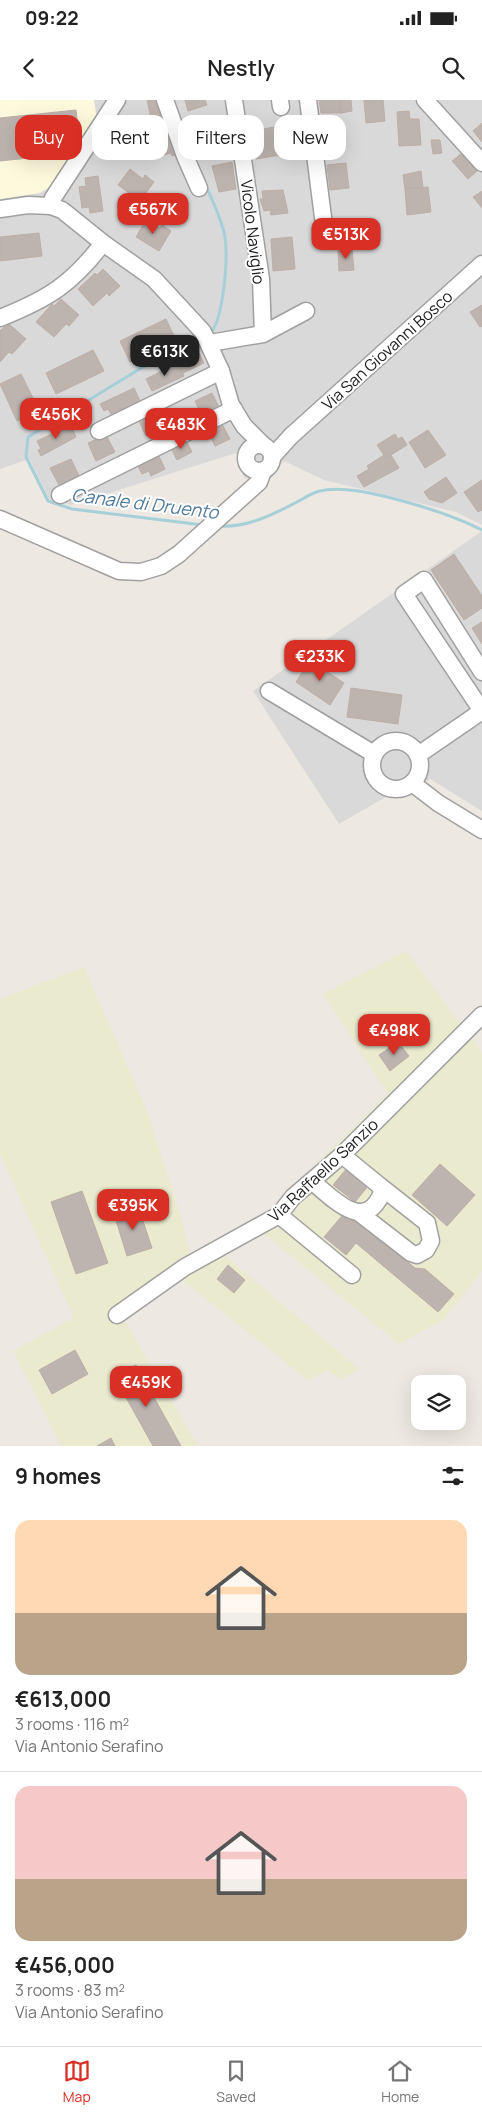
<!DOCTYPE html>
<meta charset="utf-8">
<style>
body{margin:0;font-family:Manrope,sans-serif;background:#f6f6f6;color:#222;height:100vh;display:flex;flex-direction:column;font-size:19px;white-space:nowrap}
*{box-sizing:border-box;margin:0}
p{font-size:16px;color:#767676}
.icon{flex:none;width:28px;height:28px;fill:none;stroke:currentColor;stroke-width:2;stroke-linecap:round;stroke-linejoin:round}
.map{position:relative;height:1346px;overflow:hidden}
.panel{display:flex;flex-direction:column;background:#fff;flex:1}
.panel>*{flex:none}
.hud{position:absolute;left:15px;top:15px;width:452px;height:45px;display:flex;gap:10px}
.buttons{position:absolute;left:411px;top:1275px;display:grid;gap:10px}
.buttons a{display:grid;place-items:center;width:55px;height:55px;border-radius:10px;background:#fff;box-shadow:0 5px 20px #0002;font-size:25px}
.price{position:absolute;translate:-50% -42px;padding:0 11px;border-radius:10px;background:#d93025;color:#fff;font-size:16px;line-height:32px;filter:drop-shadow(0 1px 2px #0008)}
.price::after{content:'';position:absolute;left:50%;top:30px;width:15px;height:11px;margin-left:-8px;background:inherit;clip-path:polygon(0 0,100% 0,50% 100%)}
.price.current{background:#222;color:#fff}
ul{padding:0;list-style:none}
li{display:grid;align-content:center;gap:10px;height:265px;padding:0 15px}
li+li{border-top:1px solid #e0e0e0}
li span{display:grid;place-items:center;height:155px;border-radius:15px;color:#555}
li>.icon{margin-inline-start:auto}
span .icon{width:90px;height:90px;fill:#fffc;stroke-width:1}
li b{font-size:21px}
h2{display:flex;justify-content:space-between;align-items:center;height:60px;padding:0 15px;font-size:21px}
.tag{padding:0 18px;border-radius:15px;background:#fff;box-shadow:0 5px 20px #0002;font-size:18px;line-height:45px}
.tag.current{background:#d93025;color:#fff}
.status{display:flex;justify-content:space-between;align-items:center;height:35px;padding:0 25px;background:#fff;direction:ltr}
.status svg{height:14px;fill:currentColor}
header{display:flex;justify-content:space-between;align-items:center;height:65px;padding:0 15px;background:#fff;font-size:22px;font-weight:600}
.tab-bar{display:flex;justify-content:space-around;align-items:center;height:70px;border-top:1px solid #e0e0e0;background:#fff;font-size:14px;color:#767676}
.tab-bar a{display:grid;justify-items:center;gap:2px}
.tab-bar .current{color:#d93025}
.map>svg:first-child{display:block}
.residential{fill:#dad9d9}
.education{fill:#fcf9dc}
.farmland{fill:#eaeacf}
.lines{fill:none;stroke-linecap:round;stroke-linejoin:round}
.stream{stroke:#a6d0d7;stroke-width:3}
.building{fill:#bdb4af;stroke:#bdaea6}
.minor-casing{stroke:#a0a0a0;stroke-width:19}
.minor{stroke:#fff;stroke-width:16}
.labels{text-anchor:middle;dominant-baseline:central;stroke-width:4;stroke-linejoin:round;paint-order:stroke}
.street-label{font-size:16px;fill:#1c1c1c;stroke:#fff}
.water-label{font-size:18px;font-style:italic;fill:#4e7a9c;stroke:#fff}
</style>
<div class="status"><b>09:22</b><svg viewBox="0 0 49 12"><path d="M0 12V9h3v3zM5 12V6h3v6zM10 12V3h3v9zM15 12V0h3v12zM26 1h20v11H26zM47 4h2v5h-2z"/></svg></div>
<header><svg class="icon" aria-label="back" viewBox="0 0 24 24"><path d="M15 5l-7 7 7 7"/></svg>Nestly<svg class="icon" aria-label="search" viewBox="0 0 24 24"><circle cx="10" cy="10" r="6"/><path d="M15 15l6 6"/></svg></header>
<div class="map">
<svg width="482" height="1346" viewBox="0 0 482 1346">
<rect width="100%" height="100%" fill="#ede8e2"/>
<g class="residential">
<path d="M0 0H482V425L456 412 324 380 284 361 257 388 243 376 236 353 71 405 49 399 29 359 0 369Z"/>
<path d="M482 431V711L430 679 414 693 389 695 339 724 253 591Z"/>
</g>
<path class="education" d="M0 0H94L97 19 50 87 40 93 0 99Z"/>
<path class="farmland" d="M406 851 462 926 470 933 482 953V1171L443 1220 399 1244 262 1132 223 1154 359 1269 342 1280 327 1270 309 1281 181 1179 125 1221 198 1346H61L13 1251 74 1218 0 1054V899L84 867 147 1011 179 1111 190 1155 272 1112 289 1090 388 994 323 894Z"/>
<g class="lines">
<g class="stream">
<path d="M206 86C213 102 222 120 225 137 228 158 224 218 210 234"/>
<path d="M202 242 143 267 28 337 26 357 48 401 72 409 203 425"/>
<path d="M219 426C246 428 272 415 295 403 303 399 311 393 320 391 355 382 449 413 482 430"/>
</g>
</g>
<g class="building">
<path d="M147 0H163L160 7 162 16 151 18Z"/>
<path d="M185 0H205L207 5 188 11Z"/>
<path d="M319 0H339L341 13H321Z"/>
<path d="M339 0H351L352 11 341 13Z"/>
<path d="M364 0H383L385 21 366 23Z"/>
<path d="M76 10 79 36 27 42 29 58 0 61V18Z"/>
<path d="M409 11 410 19H419L421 45 399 46 397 12Z"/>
<path d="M125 15 145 35 129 50 110 30Z"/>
<path d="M300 23 305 51 256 59 251 31Z"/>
<path d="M482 23V42L473 31Z"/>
<path d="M174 33 181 49 174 51 175 55 172 56 171 53 164 55 157 40Z"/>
<path d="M233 33 235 45 210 49 208 36Z"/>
<path d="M431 40H440L442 53 433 54Z"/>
<path d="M462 53 477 71 468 79 452 61Z"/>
<path d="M232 62 236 89 219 92 212 66Z"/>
<path d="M346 63 349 88 330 90 327 65Z"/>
<path d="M130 69 143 79 145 75 154 82 140 101 118 85Z"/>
<path d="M421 71 423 88 405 89 403 75Z"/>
<path d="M98 76 103 111 90 113 89 107 82 108 79 87 86 86 85 78Z"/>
<path d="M428 87 431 112 407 115 405 89Z"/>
<path d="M283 90 288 113 271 115 270 110 264 111 260 99H263L262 91Z"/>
<path d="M482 91V108L473 97Z"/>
<path d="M146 120 160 128 162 125 171 131 159 151 136 137Z"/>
<path d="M346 123 349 144 331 146 329 125Z"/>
<path d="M39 133 42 156 0 161V137Z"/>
<path d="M292 137 295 169 273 171 271 139Z"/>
<path d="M352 149 354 170 339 171 338 151Z"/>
<path d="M103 169 120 186 109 196 107 193 93 206 78 189 95 173 97 175Z"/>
<path d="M61 199 79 215 69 226 66 224 54 237 36 222 52 204 54 206Z"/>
<path d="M482 205V226L480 227 470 212Z"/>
<path d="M166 219 176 240 130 262 120 241Z"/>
<path d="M8 223 26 239 12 254 9 252 0 262V231Z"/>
<path d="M93 250 104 271 56 294 46 273Z"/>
<path d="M199 253 204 263 183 273 178 263Z"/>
<path d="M178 263 184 276 152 291 146 279Z"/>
<path d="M21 274 39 310 17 321 0 284Z"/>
<path d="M134 288 140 301 111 314 108 309 104 311 100 304Z"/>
<path d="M212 293 220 309 203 318 195 301Z"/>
<path d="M154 311 162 328 146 336 138 319Z"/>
<path d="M222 324 230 339 215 346 208 331Z"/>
<path d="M71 325 76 337 41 356 38 350 41 349 37 341Z"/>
<path d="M428 330 446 355 425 368 409 342Z"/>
<path d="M395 334 398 339 402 337 407 345 386 358 377 345Z"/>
<path d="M106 335 115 352 96 361 88 343Z"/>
<path d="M186 340 192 352 177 360 171 348Z"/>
<path d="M158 354 165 369 151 376 149 371 142 374 137 364Z"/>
<path d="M384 355 386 358 391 355 399 368 364 387 357 376 369 369 367 366Z"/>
<path d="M71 359 80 378 60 387 50 368Z"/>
<path d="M446 377 457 393 442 403 429 399 424 392Z"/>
<path d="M482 380V410L478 412 464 392Z"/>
<path d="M454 454 482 496V508L464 520 431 470Z"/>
<path d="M482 522V544L472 528Z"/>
<path d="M310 560 344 583 330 605 296 582Z"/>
<path d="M351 588 402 595 398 624 347 617Z"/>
<path d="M398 942 409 956 390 971 379 955Z"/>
<path d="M440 1064 475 1095 447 1126 412 1095Z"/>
<path d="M347 1068 369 1085 355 1102 333 1085Z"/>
<path d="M82 1091 108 1163 76 1174 51 1102Z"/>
<path d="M138 1106 152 1148 127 1156 114 1114Z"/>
<path d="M347 1110 415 1168 425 1169 454 1194 438 1212 356 1143 346 1155 324 1137Z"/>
<path d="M228 1165 245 1180 234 1193 217 1179Z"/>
<path d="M75 1250 88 1274 52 1294 39 1270Z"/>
<path d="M136 1265 181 1346H153L114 1276Z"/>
<path d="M111 1338 115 1346H97Z"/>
</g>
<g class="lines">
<defs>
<g id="minor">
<path d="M165 0 185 56 199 88"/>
<path d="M234 0 261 179 263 234"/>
<path d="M280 0 281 7"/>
<path d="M308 0 325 133"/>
<path d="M425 0 482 63"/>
<path d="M51 106 53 98 117 0"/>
<path d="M0 109 28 105 51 106 62 110 103 143 154 179 203 232 221 271 231 305 244 326 263 345"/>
<path d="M0 218C48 199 72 184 103 143"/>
<path d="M210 243 263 234 306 211"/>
<path d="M99 331 221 271"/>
<circle cx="259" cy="358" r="13"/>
<path d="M272 357 291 336 482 164"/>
<path d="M60 395 234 309"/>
<path d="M0 419 119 471 141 472 161 466 179 454 259 382 263 371"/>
<path d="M269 591 374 654"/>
<path d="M482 611 404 494 424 480 482 572"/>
<circle cx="396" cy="665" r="24"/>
<path d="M418 655 482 611"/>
<path d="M412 683 438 703 482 730"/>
<path d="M313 1082C334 1100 365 1133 382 1093L380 1086 342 1055"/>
<path d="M358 1112 411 1153 417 1155 426 1150 431 1141 427 1123 380 1086"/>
<path d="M279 1115 352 1175"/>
<path d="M117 1215 185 1167 279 1115 293 1097 342 1055 482 915"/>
</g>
</defs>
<use href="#minor" class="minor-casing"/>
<use href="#minor" class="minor"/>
</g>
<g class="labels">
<g class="street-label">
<text transform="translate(253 132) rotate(83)">Vicolo Naviglio</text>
<text transform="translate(387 250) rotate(-42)">Via San Giovanni Bosco</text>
<text transform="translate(323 1070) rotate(-43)">Via Raffaello Sanzio</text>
</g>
<g class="water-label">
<text transform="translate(145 403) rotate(7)">Canale di Druento</text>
</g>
</g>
</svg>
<div class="buttons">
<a><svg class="icon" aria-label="layers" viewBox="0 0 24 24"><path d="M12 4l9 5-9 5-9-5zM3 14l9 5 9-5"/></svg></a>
</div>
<b class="price" style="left:153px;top:135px">€567K</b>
<b class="price" style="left:346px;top:160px">€513K</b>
<b class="price current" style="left:165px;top:277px">€613K</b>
<b class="price" style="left:56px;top:340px">€456K</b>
<b class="price" style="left:181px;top:350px">€483K</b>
<b class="price" style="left:320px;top:582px">€233K</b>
<b class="price" style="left:394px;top:956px">€498K</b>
<b class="price" style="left:133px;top:1131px">€395K</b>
<b class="price" style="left:146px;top:1308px">€459K</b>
<div class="hud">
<a class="tag current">Buy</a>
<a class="tag">Rent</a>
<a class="tag">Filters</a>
<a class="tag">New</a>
</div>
</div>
<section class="panel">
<h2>9 homes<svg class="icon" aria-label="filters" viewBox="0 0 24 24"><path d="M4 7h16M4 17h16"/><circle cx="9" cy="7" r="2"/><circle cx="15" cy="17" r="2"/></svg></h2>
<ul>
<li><span style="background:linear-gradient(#ffd9b3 60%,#b9a48a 0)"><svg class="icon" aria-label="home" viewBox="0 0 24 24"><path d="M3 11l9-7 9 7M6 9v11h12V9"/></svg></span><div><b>€613,000</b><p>3 rooms · 116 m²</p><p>Via Antonio Serafino</p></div></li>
<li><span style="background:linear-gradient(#f6c9c9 60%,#b9a48a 0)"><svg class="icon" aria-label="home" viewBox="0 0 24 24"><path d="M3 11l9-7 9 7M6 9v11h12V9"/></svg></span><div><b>€456,000</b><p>3 rooms · 83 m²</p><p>Via Antonio Serafino</p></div></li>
</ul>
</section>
<nav class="tab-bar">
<a class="current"><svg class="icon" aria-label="map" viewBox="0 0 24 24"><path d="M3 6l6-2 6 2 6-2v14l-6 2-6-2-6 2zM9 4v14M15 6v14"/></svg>Map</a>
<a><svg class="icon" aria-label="saved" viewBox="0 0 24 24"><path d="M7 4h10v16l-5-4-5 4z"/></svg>Saved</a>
<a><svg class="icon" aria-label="home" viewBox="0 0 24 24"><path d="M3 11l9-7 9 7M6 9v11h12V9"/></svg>Home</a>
</nav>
